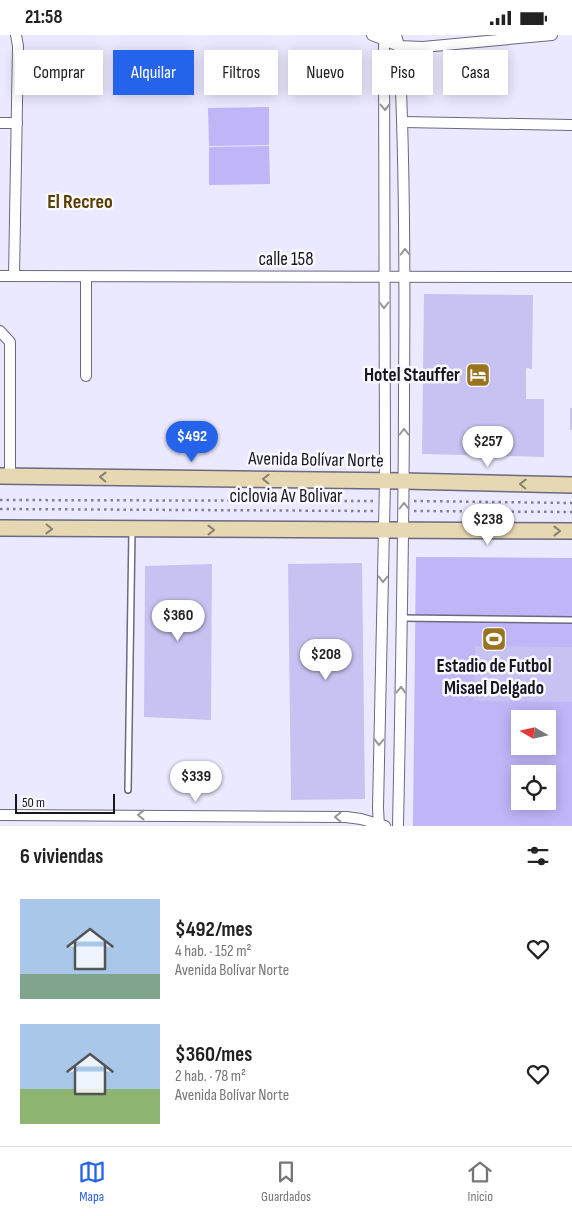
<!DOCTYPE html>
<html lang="es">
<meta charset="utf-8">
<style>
body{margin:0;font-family:"Sofia Sans Condensed",sans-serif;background:#f2f2f2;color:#222;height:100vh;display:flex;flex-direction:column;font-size:19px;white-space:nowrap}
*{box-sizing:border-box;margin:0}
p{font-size:16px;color:#767676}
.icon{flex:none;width:28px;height:28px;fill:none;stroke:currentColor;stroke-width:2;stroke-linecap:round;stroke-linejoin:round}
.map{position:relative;height:791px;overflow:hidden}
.drawer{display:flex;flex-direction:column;background:#fff;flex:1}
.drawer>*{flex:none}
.hud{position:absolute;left:15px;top:15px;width:542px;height:45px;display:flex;gap:10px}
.needle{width:32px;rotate:279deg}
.fabs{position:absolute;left:511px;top:675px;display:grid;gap:10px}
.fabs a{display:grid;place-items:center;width:45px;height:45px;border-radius:0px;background:#fff;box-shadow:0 2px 12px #0003;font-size:25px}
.scale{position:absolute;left:15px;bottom:12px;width:100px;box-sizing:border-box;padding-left:5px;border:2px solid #181721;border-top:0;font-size:14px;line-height:18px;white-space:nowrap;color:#181721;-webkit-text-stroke:4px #f9f8fe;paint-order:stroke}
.price{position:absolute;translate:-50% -42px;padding:0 11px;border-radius:18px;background:#fff;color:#222;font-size:16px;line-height:32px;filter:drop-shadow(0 1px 2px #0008)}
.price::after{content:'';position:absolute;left:50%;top:30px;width:15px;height:11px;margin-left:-8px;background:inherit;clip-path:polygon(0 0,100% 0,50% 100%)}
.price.on{background:#2563eb;color:#fff}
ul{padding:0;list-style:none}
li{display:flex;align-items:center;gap:15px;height:125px;padding:0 20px}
li span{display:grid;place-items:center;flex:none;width:140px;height:100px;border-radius:0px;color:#555}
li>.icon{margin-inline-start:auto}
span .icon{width:60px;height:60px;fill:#fffc;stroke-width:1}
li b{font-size:21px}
h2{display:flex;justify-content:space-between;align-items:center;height:60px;padding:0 20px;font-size:21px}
.chip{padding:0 18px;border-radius:0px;background:#fff;box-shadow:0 2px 12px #0003;font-size:18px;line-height:45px}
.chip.on{background:#2563eb;color:#fff}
.status{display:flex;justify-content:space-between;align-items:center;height:35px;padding:0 25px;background:#fff;direction:ltr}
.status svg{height:14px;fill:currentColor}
.menu{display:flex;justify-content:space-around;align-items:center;height:70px;border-top:1px solid #e0e0e0;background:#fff;font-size:14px;color:#767676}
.menu a{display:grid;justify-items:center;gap:2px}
.menu .on{color:#2563eb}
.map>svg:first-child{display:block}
.green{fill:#bfb5f7;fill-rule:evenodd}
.building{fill:#c8c2f2}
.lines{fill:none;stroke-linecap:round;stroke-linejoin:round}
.lane-casing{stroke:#6c6980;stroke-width:8}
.street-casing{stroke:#6c6980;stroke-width:12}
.secondary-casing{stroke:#6c6980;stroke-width:18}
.path{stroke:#828090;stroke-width:2.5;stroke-dasharray:2.5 4;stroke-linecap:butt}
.lane{stroke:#fff;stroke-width:5}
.street{stroke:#fff;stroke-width:10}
.secondary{stroke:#e6d8b3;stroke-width:15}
.oneway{stroke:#97979b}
.oneway2{stroke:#898171}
.labels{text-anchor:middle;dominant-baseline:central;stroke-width:5;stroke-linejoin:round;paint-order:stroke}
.street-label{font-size:19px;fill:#181721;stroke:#f9f8fe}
.poi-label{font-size:19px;font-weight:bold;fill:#181721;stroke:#f9f8fe;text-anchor:end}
.neighbourhood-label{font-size:20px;font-weight:bold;fill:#593f00;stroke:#f9f8fe}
</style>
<div class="status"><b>21:58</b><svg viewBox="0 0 49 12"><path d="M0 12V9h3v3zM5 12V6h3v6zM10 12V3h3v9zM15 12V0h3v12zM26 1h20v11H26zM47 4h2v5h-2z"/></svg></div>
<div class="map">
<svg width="572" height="791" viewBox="0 0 572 791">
<rect width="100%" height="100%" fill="#ebe9ff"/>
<g class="green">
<path d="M269 72V110L209 111 208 73Z"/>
<path d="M269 111 270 149 209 150V112Z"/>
<path d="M416 522 572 523V791H413ZM520 684H548V711H520ZM520 739H548V766H520Z"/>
</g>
<g class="building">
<path d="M424 259 533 260 532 334 526 333V364H544V422L422 419Z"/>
<rect x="570" y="373" width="2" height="22"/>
<path d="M362 528 365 764 291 765 288 529Z"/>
<path d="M212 529 211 685 144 682 145 531Z"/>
<path d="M475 611 572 612V667L474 666Z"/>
</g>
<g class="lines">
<defs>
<g id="lane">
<path d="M402 583 572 585"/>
<path d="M128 755 132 495"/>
</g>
<g id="street">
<path d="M372 0 399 11 423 12 552 0"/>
<path d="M396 0 399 11C405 124 405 238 404 352 404 498 401 645 398 791"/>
<path d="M403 87 572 90"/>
<path d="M0 88H17"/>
<path d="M0 241 572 242"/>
<path d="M14 241 18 11 16 0"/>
<path d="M0 296 10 307V441"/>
<path d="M86 341V242"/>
<path d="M0 780 346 782 361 784 385 791"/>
<path d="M379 791 378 773 385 446 384 6 388 0"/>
</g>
<g id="secondary">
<path d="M0 441 404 446 572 450"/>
<path d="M0 493 572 496"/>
</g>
</defs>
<use href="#lane" class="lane-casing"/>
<use href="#street" class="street-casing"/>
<use href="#secondary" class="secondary-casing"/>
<g class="path">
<path d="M0 465 373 466"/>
<path d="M414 466 572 468"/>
<path d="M0 474 373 476"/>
<path d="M414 476 572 477"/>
</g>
<use href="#lane" class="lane"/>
<use href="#street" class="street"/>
<use href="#secondary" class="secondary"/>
</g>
<defs><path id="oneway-chevron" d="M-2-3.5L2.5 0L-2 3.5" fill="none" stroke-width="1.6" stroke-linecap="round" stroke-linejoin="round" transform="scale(1.25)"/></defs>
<g class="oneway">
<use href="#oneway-chevron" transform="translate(385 72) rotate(89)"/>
<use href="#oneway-chevron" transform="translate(405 217) rotate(-91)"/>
<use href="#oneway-chevron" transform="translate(384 270) rotate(90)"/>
<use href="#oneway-chevron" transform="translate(404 397) rotate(-90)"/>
<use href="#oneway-chevron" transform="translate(404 471) rotate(-90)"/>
<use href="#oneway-chevron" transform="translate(383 544) rotate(91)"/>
<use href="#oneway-chevron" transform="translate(401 655) rotate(-89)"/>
<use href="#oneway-chevron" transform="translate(379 707) rotate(91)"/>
<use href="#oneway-chevron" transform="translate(141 780) rotate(-180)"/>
<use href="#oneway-chevron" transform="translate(338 782) rotate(-179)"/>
</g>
<g class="oneway2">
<use href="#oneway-chevron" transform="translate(103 442) rotate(-179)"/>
<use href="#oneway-chevron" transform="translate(266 444) rotate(-179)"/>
<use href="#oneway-chevron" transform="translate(523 449) rotate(-179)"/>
<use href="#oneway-chevron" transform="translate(49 494) rotate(1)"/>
<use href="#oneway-chevron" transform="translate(211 495)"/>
<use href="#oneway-chevron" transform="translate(557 496)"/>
</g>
<defs>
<symbol id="hotel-square" viewBox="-11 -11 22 22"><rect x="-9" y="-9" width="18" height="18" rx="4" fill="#9a731f" stroke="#f9f8fe"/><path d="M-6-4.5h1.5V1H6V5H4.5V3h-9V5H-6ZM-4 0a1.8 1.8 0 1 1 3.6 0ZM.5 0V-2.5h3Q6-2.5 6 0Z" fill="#fff"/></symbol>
<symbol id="stadium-square" viewBox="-11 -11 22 22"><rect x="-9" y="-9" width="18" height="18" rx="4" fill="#9a731f" stroke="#f9f8fe"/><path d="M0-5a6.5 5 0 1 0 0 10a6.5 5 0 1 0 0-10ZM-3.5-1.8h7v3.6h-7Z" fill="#fff"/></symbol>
</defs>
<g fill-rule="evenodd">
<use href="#hotel-square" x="464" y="326" width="28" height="28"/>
<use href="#stadium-square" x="480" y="590" width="28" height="28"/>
</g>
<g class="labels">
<g class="street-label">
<text x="286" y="224">calle 158</text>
<text transform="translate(316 425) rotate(1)">Avenida Bolívar Norte</text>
<text x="286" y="461">ciclovia Av Bolivar</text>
</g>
<g class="poi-label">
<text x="460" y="340">Hotel Stauffer</text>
<text x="494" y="631" text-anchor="middle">Estadio de Futbol<tspan x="494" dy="22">Misael Delgado</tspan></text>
</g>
<g class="neighbourhood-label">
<text x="80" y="167">El Recreo</text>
</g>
</g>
</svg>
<div class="fabs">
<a><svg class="needle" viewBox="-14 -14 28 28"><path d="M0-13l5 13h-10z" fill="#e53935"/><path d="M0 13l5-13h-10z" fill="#767676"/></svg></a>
<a><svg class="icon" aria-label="locate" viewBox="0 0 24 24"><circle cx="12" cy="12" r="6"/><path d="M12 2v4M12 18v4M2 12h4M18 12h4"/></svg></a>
</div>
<div class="scale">50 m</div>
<b class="price on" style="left:192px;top:428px">$492</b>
<b class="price" style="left:488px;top:433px">$257</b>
<b class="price" style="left:488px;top:511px">$238</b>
<b class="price" style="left:178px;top:607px">$360</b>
<b class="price" style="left:326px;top:646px">$208</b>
<b class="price" style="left:196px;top:768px">$339</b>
<div class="hud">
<a class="chip">Comprar</a>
<a class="chip on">Alquilar</a>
<a class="chip">Filtros</a>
<a class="chip">Nuevo</a>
<a class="chip">Piso</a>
<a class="chip">Casa</a>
</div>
</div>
<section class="drawer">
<h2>6 viviendas<svg class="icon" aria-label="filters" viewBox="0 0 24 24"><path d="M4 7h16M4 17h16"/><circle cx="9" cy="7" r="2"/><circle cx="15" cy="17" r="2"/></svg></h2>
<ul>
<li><span style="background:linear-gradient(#a9c7e8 75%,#7fa58c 0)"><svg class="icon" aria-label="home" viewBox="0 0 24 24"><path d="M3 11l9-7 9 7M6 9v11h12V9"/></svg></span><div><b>$492/mes</b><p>4 hab. · 152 m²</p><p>Avenida Bolívar Norte</p></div><svg class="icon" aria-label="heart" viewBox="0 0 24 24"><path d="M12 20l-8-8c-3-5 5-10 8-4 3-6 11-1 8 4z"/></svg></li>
<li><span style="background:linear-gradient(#a9c7e8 65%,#8fb573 0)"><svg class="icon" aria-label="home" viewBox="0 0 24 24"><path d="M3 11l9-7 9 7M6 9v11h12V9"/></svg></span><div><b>$360/mes</b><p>2 hab. · 78 m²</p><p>Avenida Bolívar Norte</p></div><svg class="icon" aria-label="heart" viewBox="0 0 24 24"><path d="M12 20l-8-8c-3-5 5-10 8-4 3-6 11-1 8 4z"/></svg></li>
</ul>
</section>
<nav class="menu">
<a class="on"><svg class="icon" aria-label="map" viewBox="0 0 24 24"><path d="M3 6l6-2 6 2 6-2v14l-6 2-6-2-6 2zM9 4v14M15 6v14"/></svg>Mapa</a>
<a><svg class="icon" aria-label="saved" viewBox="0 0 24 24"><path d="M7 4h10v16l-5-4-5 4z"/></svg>Guardados</a>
<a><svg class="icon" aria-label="home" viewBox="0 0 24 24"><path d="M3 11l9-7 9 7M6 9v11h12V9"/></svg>Inicio</a>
</nav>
